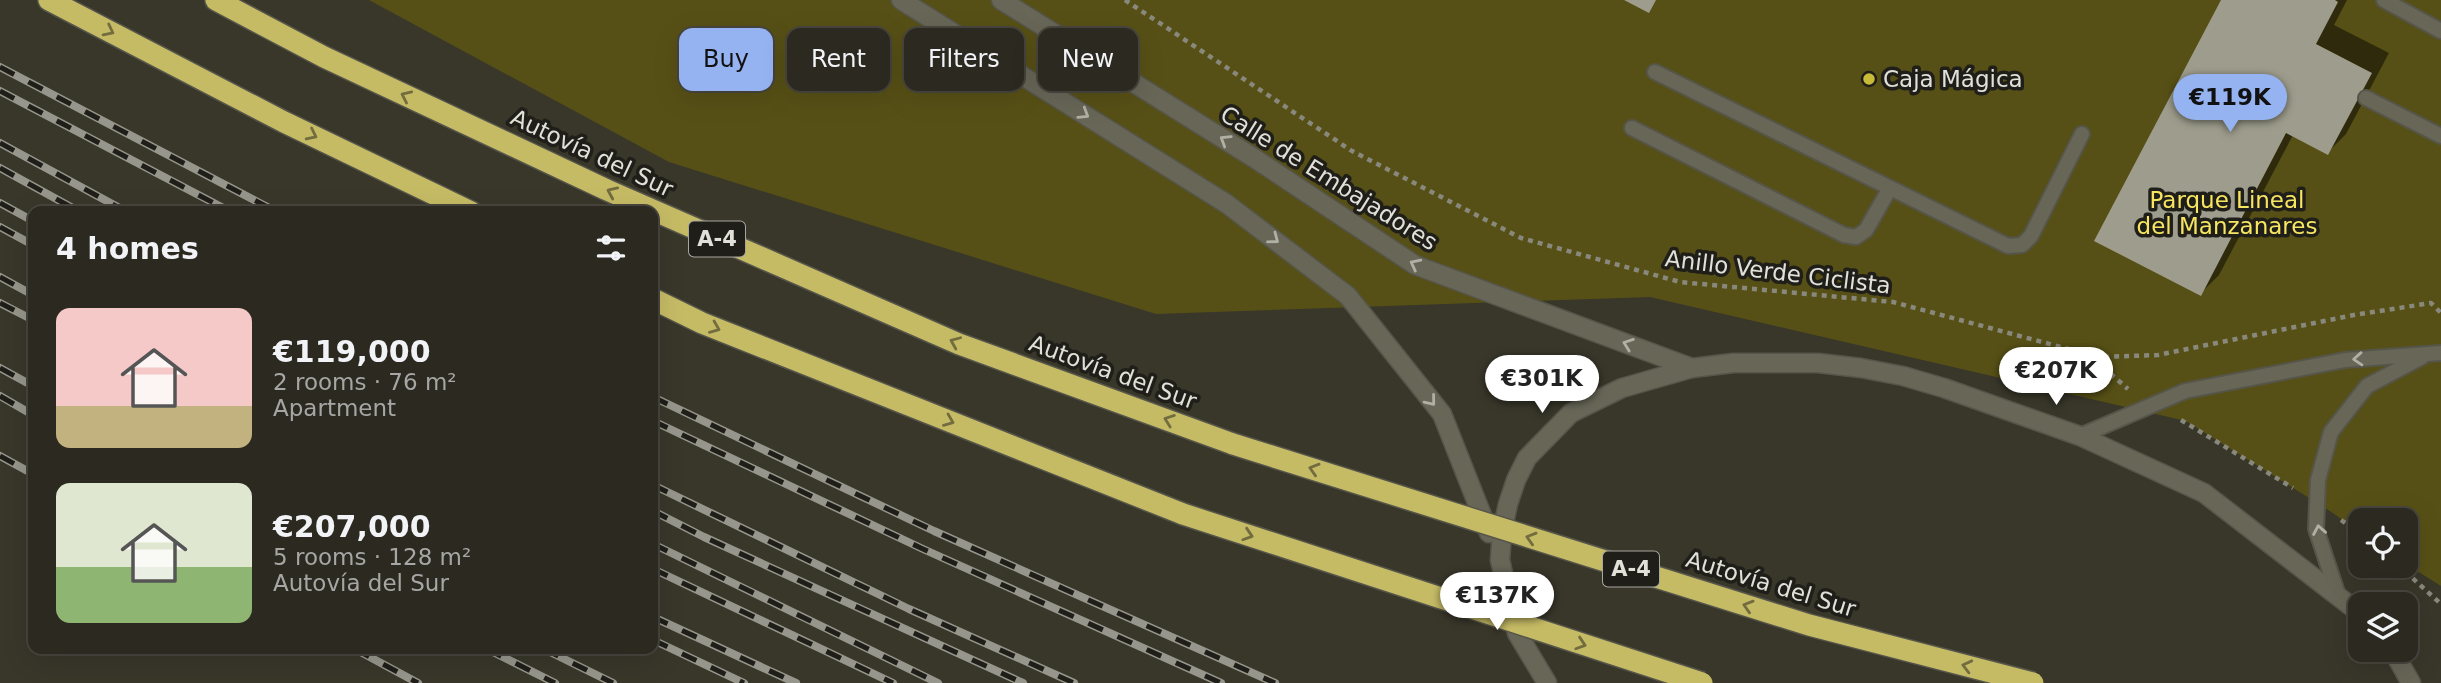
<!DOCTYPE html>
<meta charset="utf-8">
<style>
body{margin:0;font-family:"DejaVu Sans",sans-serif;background:#37352d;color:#f1f3f6;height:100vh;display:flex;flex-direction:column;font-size:26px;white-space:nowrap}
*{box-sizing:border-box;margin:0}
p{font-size:23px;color:#a6a6a5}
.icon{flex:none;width:38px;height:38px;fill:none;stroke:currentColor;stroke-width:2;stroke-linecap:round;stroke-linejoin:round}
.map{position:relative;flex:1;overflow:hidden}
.panel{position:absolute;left:28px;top:206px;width:630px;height:448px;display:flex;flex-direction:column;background:#2b2920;border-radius:14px;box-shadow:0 7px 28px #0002,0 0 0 2px #47453e}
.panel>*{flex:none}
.banner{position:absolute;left:679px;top:28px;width:665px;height:63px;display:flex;gap:14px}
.buttons{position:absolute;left:2348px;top:508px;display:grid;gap:14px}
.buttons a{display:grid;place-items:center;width:70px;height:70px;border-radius:14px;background:#2b2920;box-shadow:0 7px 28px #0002,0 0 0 2px #47453e;font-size:35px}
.price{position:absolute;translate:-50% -60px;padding:0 16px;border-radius:24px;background:#fff;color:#222;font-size:23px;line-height:46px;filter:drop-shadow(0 2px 4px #0008)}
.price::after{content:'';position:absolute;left:50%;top:42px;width:21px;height:16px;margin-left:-10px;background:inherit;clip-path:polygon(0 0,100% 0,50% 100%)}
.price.selected{background:#95b2f1;color:#111}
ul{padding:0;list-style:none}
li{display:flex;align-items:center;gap:21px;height:175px;padding:0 28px}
li span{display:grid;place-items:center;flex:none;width:196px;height:140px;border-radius:14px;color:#555}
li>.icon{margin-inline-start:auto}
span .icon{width:84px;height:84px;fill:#fffc;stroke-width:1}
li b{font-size:30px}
h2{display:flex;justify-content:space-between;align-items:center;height:84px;padding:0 28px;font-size:30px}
.chip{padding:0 24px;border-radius:14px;background:#2b2920;box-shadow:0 7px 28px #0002,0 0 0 2px #47453e;font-size:24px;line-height:63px}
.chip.selected{background:#95b2f1;color:#111}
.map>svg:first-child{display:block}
.green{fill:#575016}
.shadow{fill:#0007}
.building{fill:#9e9d8d}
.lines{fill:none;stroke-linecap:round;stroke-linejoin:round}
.service-casing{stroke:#56554a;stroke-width:18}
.secondary-casing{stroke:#56554a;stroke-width:21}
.motorway-casing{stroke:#56554a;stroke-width:24}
.path{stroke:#89887d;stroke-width:4.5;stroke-dasharray:5 5;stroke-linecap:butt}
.service{stroke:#676657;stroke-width:14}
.secondary{stroke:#676657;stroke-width:18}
.motorway{stroke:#c6bb65;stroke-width:21}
.rail-casing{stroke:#97968c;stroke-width:8}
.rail{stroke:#1f1e19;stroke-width:5;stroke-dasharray:16;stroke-linecap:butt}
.motorway-bridge-casing{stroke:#56554a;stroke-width:24;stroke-linecap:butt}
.motorway-bridge{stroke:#c6bb65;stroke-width:21}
.oneway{stroke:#726c3f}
.oneway2{stroke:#b0b0a5}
.poi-dot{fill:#caba3a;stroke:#1f1e19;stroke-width:2.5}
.labels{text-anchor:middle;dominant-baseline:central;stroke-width:7;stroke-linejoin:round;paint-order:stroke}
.shield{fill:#1f1e19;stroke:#a7a69f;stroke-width:2}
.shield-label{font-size:21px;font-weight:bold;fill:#e1e1d9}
.poi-label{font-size:23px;fill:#e1e1d9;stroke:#1f1e19;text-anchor:start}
.street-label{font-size:23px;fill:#e1e1d9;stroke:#1f1e19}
.park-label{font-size:23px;fill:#f6e561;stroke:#1f1e19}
</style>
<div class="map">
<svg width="2441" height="683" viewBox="0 0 2441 683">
<rect width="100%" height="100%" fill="#39372a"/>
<path class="green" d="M369 0H2441V586L2406 564V520H2361V533L2333 513 2186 421 1650 297 1156 314 669 162Z"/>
<path class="shadow" d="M2223 0H2347L2334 25 2389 53 2346 134 2327 153 2293 135 2219 275 2200 294Z"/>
<g class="building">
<path d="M1624 0H1656L1649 13Z"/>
<path d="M2221 0H2335L2338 2 2316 44 2372 73 2328 155 2286 133 2201 296 2094 241Z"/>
</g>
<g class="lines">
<defs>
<g id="service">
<path d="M2384 0 2441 31"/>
<path d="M1655 72 2008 246 2022 245 2031 236 2082 134"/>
<path d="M2366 98 2441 136"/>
<path d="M1632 128 1844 235 1856 237 1866 230 1890 188"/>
<path d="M2080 436 2185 391 2345 360 2441 353"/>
<path d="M2338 595 2316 529 2318 480 2331 432 2367 386 2422 357"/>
</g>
<g id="secondary">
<path d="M901 0 1227 204 1348 296 1442 414 1489 533"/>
<path d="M1001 0 1254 158 1415 265 1692 368"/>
<path d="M2392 649 2411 683"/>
<path d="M1547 683 1517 633 1500 560 1502 532 1508 504 1516 480 1527 458 1571 413 1622 388 1692 368 1733 363H1818L1861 368 1903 376 1944 388 2080 436 2204 493 2361 614"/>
</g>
<g id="motorway">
<path d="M49 0 284 122 471 212"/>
<path d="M216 0 324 57 607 190 959 344 1233 444"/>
<path d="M653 299 702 323 1183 514"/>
</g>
</defs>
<use href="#service" class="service-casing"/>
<use href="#secondary" class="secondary-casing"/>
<use href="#motorway" class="motorway-casing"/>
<g class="path">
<path d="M1125 0 1352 151 1521 238 1680 282 1893 302 2098 357 2158 355 2354 315 2431 303 2441 313"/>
<path d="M2098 358 2112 375 2128 389"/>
<path d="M2181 420 2293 488"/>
<path d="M2341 520 2361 534"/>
<path d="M2398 565 2441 604"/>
</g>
<use href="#service" class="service"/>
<use href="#secondary" class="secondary"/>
<use href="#motorway" class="motorway"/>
<defs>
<g id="rail">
<path d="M0 67 277 212"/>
<path d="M0 91 231 212"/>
<path d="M0 143 127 212"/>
<path d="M0 168 80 212"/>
<path d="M0 203 33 221"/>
<path d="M0 227 33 245"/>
<path d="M0 277 33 295"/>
<path d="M0 303 33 320"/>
<path d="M0 368 33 386"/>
<path d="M0 396 33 415"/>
<path d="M653 397 934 531 1275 683"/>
<path d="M653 421 923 549 1221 683"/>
<path d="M0 456 33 474"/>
<path d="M653 485 909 609 1074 683"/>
<path d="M653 511 704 537 1023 683"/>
<path d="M653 544 938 683"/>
<path d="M653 569 893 683"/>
<path d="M653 617 796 683"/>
<path d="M653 640 744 683"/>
<path d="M355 649 418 683"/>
<path d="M487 649 555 683"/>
<path d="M544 649 613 683"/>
</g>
</defs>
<use href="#rail" class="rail-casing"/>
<use href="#rail" class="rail"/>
<defs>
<g id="motorway-bridge">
<path d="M1233 444 1809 625 2033 683"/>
<path d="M1183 514 1702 683"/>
</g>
</defs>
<use href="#motorway-bridge" class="motorway-bridge-casing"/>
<use href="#motorway-bridge" class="motorway-bridge"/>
</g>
<defs><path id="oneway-chevron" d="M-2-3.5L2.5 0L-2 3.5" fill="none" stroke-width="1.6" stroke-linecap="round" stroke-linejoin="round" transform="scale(1.75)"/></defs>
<g class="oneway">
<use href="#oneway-chevron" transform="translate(109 31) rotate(27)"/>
<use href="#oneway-chevron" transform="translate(406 96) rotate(-155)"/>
<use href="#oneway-chevron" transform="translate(312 135) rotate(26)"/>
<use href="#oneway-chevron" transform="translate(612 192) rotate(-156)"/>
<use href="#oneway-chevron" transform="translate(715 328) rotate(22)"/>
<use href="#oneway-chevron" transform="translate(955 342) rotate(-157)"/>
<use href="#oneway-chevron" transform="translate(1169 420) rotate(-160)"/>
<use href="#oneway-chevron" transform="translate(949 421) rotate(22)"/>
<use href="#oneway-chevron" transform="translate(1314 469) rotate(-163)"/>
<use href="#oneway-chevron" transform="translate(1248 535) rotate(18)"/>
<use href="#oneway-chevron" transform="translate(1531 538) rotate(-163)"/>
<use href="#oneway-chevron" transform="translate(1748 606) rotate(-163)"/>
<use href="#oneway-chevron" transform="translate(1581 644) rotate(18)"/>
<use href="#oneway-chevron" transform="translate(1967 666) rotate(-166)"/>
</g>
<g class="oneway2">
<use href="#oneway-chevron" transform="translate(1084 114) rotate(32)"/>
<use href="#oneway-chevron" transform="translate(1225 140) rotate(-148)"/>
<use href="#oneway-chevron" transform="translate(1274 239) rotate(37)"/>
<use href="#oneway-chevron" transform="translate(1415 264) rotate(-153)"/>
<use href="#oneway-chevron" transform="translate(1628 344) rotate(-160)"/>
<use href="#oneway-chevron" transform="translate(2358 359) rotate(176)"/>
<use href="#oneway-chevron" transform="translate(1431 401) rotate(51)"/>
<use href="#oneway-chevron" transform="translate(2319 530) rotate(-100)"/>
</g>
<circle class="poi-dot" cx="1869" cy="79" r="7"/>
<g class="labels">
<g class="shield">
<rect x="689" y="221.5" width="56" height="35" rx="5"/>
<rect x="1603" y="551.5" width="56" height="35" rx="5"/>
</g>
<g class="shield-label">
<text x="717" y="239">A-4</text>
<text x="1631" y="569">A-4</text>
</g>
<g class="poi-label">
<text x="1883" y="79">Caja Mágica</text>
</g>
<g class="street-label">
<text transform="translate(592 153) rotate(25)">Autovía del Sur</text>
<text transform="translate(1329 178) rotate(32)">Calle de Embajadores</text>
<text transform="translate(1778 272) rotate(7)">Anillo Verde Ciclista</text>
<text transform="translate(1113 372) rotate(20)">Autovía del Sur</text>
<text transform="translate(1771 584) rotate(17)">Autovía del Sur</text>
</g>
<g class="park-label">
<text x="2227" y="200">Parque Lineal<tspan x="2227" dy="26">del Manzanares</tspan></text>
</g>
</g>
</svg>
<div class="buttons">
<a><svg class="icon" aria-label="locate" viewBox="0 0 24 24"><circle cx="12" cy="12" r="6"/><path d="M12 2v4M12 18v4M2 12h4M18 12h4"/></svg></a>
<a><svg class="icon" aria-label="layers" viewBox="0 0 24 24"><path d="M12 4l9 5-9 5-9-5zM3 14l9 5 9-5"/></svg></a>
</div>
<b class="price selected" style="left:2230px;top:134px">€119K</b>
<b class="price" style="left:2056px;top:407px">€207K</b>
<b class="price" style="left:1542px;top:415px">€301K</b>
<b class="price" style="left:1497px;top:632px">€137K</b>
<div class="banner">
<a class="chip selected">Buy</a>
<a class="chip">Rent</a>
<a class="chip">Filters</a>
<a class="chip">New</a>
</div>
<section class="panel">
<h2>4 homes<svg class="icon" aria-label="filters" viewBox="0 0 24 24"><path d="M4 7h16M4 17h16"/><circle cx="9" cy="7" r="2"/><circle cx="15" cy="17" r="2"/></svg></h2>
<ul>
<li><span style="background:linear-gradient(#f6c9c9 70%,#c2b280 0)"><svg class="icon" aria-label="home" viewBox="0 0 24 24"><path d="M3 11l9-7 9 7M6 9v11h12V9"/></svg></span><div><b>€119,000</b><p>2 rooms · 76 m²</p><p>Apartment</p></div></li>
<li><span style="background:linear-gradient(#dfe7d0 60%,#8fb573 0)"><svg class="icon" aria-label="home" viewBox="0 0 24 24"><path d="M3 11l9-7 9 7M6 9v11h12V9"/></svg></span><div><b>€207,000</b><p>5 rooms · 128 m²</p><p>Autovía del Sur</p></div></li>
</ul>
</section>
</div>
